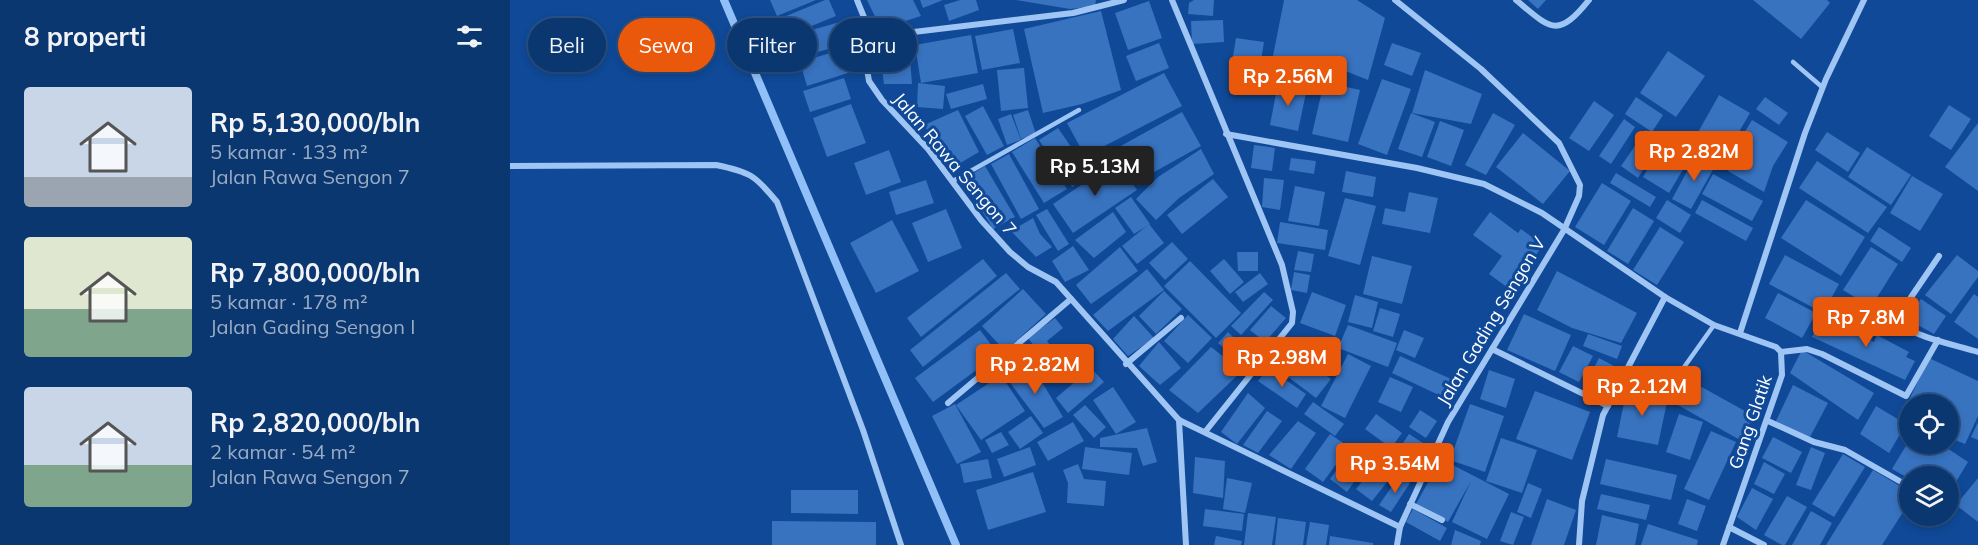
<!DOCTYPE html>
<html lang="id">
<meta charset="utf-8">
<style>
body{margin:0;font-family:Mulish,sans-serif;background:#143f76;color:#f1f3f6;height:100vh;display:flex;flex-direction:column;font-size:22px;white-space:nowrap}
*{box-sizing:border-box;margin:0}
p{font-size:20px;color:#9aacc3}
.icon{flex:none;width:33px;height:33px;fill:none;stroke:currentColor;stroke-width:2;stroke-linecap:round;stroke-linejoin:round}
.map{position:relative;flex:1;overflow:hidden}
.drawer{display:flex;flex-direction:column;background:#0b3771;width:510px}
.drawer>*{flex:none}
.top-card{position:absolute;left:18px;top:18px;width:570px;height:54px;display:flex;gap:12px}
.tools{position:absolute;left:1389px;top:394px;display:grid;gap:12px}
.tools a{display:grid;place-items:center;width:60px;height:60px;border-radius:50%;background:#0b3771;box-shadow:0 3px 9px #0003,0 0 0 2px #2b5184;font-size:30px}
.price{position:absolute;translate:-50% -51px;padding:0 14px;border-radius:6px;background:#ea580c;color:#fff;font-size:20px;line-height:39px;filter:drop-shadow(0 2px 3px #0008)}
.price::after{content:'';position:absolute;left:50%;top:36px;width:18px;height:14px;margin-left:-9px;background:inherit;clip-path:polygon(0 0,100% 0,50% 100%)}
.price.active{background:#222;color:#fff}
ul{padding:0;list-style:none}
li{display:flex;align-items:center;gap:18px;height:150px;padding:0 24px}
li span{display:grid;place-items:center;flex:none;width:168px;height:120px;border-radius:6px;color:#555}
li>.icon{margin-inline-start:auto}
span .icon{width:72px;height:72px;fill:#fffc;stroke-width:1}
li b{font-size:26px}
h2{display:flex;justify-content:space-between;align-items:center;height:72px;padding:0 24px;font-size:26px}
.tag{padding:0 21px;border-radius:27px;background:#0b3771;box-shadow:0 3px 9px #0003,0 0 0 2px #2b5184;font-size:21px;line-height:54px}
.tag.active{background:#ea580c;color:#fff}
main{display:flex;flex:1;min-height:0}
.map>svg:first-child{display:block}
.lines{fill:none;stroke-linecap:round;stroke-linejoin:round}
.stream{stroke:#91bff8;stroke-width:8}
.building{fill:#3873c0}
.lane{stroke:#9fc5f4;stroke-width:4.5}
.street{stroke:#9fc5f4;stroke-width:6}
.labels{text-anchor:middle;dominant-baseline:central;stroke-width:6;stroke-linejoin:round;paint-order:stroke}
.street-label{font-size:18px;fill:#fff;stroke:#0f4997}
</style>
<main>
<section class="drawer">
<h2>8 properti<svg class="icon" aria-label="filters" viewBox="0 0 24 24"><path d="M4 7h16M4 17h16"/><circle cx="9" cy="7" r="2"/><circle cx="15" cy="17" r="2"/></svg></h2>
<ul>
<li><span style="background:linear-gradient(#c9d6e8 75%,#9aa5b1 0)"><svg class="icon" aria-label="home" viewBox="0 0 24 24"><path d="M3 11l9-7 9 7M6 9v11h12V9"/></svg></span><div><b>Rp 5,130,000/bln</b><p>5 kamar · 133 m²</p><p>Jalan Rawa Sengon 7</p></div></li>
<li><span style="background:linear-gradient(#dfe7d0 60%,#7fa58c 0)"><svg class="icon" aria-label="home" viewBox="0 0 24 24"><path d="M3 11l9-7 9 7M6 9v11h12V9"/></svg></span><div><b>Rp 7,800,000/bln</b><p>5 kamar · 178 m²</p><p>Jalan Gading Sengon I</p></div></li>
<li><span style="background:linear-gradient(#c9d6e8 65%,#7fa58c 0)"><svg class="icon" aria-label="home" viewBox="0 0 24 24"><path d="M3 11l9-7 9 7M6 9v11h12V9"/></svg></span><div><b>Rp 2,820,000/bln</b><p>2 kamar · 54 m²</p><p>Jalan Rawa Sengon 7</p></div></li>
</ul>
</section>
<div class="map">
<svg width="1468" height="545" viewBox="0 0 1468 545">
<rect width="100%" height="100%" fill="#0f4997"/>
<g class="lines">
<path class="stream" d="M214 0 446 545"/>
</g>
<g class="building">
<path d="M260 0H306L267 16Z"/>
<path d="M315 0H319L326 16 277 36 269 19Z"/>
<path d="M357 0H403L411 16 371 29Z"/>
<path d="M410 0H433L413 8Z"/>
<path d="M450 0H466L469 10 439 21 434 5Z"/>
<path d="M506 0H586L585 6 560 9Z"/>
<path d="M684 0H704L703 16 678 14 679 3Z"/>
<path d="M774 0H847L875 18 858 80 838 72 763 56Z"/>
<path d="M1018 0H1036L1028 9Z"/>
<path d="M1243 0H1317L1320 3 1291 39Z"/>
<path d="M639 1 652 38 618 50 605 13Z"/>
<path d="M591 11 611 90 572 104 533 113 514 29Z"/>
<path d="M337 20 343 42 297 55 291 33Z"/>
<path d="M713 20 714 42 682 44 681 21Z"/>
<path d="M503 29 510 63 472 70 465 36Z"/>
<path d="M461 35 468 73 411 83 405 45Z"/>
<path d="M726 38 754 42 748 79 720 75Z"/>
<path d="M649 43 659 68 626 81 616 56Z"/>
<path d="M882 43 911 53 902 76 874 65Z"/>
<path d="M399 44 402 84H374L369 46Z"/>
<path d="M334 49 341 72 297 86 290 62Z"/>
<path d="M1158 51 1195 76 1166 117 1130 93Z"/>
<path d="M514 68 518 108 491 111 487 70Z"/>
<path d="M915 70 972 94 961 124 902 113Z"/>
<path d="M654 73 672 106 575 156 557 123Z"/>
<path d="M334 78 341 99 300 112 293 91Z"/>
<path d="M872 79 901 89 877 155 848 144Z"/>
<path d="M814 82 850 90 838 142 802 134Z"/>
<path d="M408 83 435 86 433 109 407 107Z"/>
<path d="M768 83 797 88 788 131 760 125Z"/>
<path d="M473 84 477 99 441 109 436 94Z"/>
<path d="M1209 95 1240 113 1212 161 1182 143Z"/>
<path d="M1126 97 1153 115 1142 132 1115 114Z"/>
<path d="M1255 97 1278 113 1269 125 1246 109Z"/>
<path d="M1084 101 1104 115 1079 151 1059 138Z"/>
<path d="M341 104 356 143 317 157 303 118Z"/>
<path d="M1439 105 1461 119 1441 150 1419 136Z"/>
<path d="M473 106 494 146 477 155 455 116Z"/>
<path d="M448 110 469 152 440 169 414 125Z"/>
<path d="M518 110 526 134 511 139 503 115Z"/>
<path d="M672 112 691 146 628 181 609 147Z"/>
<path d="M901 113 925 122 912 157 888 149Z"/>
<path d="M983 113 1005 125 976 175 955 165Z"/>
<path d="M501 114 511 140 497 145 488 119Z"/>
<path d="M1114 119 1125 127 1101 164 1089 156Z"/>
<path d="M1242 120 1278 142 1263 166 1254 192 1218 171 1227 145Z"/>
<path d="M930 121 954 130 941 166 917 157Z"/>
<path d="M1468 123V191L1435 167Z"/>
<path d="M548 128 572 163 553 176 529 140Z"/>
<path d="M1136 130 1150 141 1128 178 1111 166Z"/>
<path d="M1317 132 1350 153 1338 172 1305 150Z"/>
<path d="M1013 133 1060 171 1033 204 986 167Z"/>
<path d="M1159 133 1185 149 1159 193 1133 177Z"/>
<path d="M525 138 557 189 534 203 502 152Z"/>
<path d="M744 145 765 148 762 171 741 168Z"/>
<path d="M1357 147 1401 175 1381 205 1338 177Z"/>
<path d="M604 148 610 158 562 187 556 175Z"/>
<path d="M691 149 704 174 669 198 646 220 626 199 648 177Z"/>
<path d="M379 150 391 182 356 195 344 163Z"/>
<path d="M499 154 529 209 511 219 481 164Z"/>
<path d="M1186 155 1205 166 1181 209 1162 199Z"/>
<path d="M781 158 806 161 804 174 779 170Z"/>
<path d="M607 161 627 190 563 233 543 204Z"/>
<path d="M1307 161 1377 207 1358 233 1289 188Z"/>
<path d="M475 166 505 217 483 229 453 180Z"/>
<path d="M836 171 866 177 863 197 832 192Z"/>
<path d="M1106 173 1146 197 1140 207 1100 183Z"/>
<path d="M1203 174 1253 201 1242 221 1192 194Z"/>
<path d="M1402 176 1433 194 1410 231 1380 213Z"/>
<path d="M754 178 774 180 770 210 752 207Z"/>
<path d="M703 179 718 197 672 234 657 215Z"/>
<path d="M416 180 424 203 386 215 379 192Z"/>
<path d="M1092 183 1121 201 1094 245 1065 227Z"/>
<path d="M785 186 815 192 809 226 778 221Z"/>
<path d="M899 192 928 198 920 233 872 224 875 208 895 212Z"/>
<path d="M621 197 640 224 624 234 605 208Z"/>
<path d="M835 198 866 206 850 265 818 256Z"/>
<path d="M1157 200 1181 215 1170 233 1146 218Z"/>
<path d="M1192 200 1243 228 1236 241 1185 213Z"/>
<path d="M1296 200 1355 237 1331 276 1271 238Z"/>
<path d="M1123 208 1144 221 1118 264 1097 251Z"/>
<path d="M436 209 452 248 418 262 402 223Z"/>
<path d="M537 209 559 244 548 251 526 215Z"/>
<path d="M603 212 616 232 584 258 565 240Z"/>
<path d="M980 212 1008 233 1011 229 1033 245 1001 290 979 274 992 256 963 235Z"/>
<path d="M523 218 530 234 542 247 526 257 501 231Z"/>
<path d="M382 220 409 271 366 293 340 243Z"/>
<path d="M770 222 818 230 815 250 767 243Z"/>
<path d="M639 224 654 243 627 264 612 246Z"/>
<path d="M1150 227 1174 242 1147 285 1123 270Z"/>
<path d="M1369 227 1401 248 1392 262 1360 241Z"/>
<path d="M662 242 678 259 655 280 639 263Z"/>
<path d="M563 246 579 270 555 282 542 261Z"/>
<path d="M610 247 628 271 581 304 566 285Z"/>
<path d="M1361 247 1388 264 1361 307 1333 290Z"/>
<path d="M788 251 804 254 801 272 784 270Z"/>
<path d="M727 252H748V271H728Z"/>
<path d="M1275 255 1329 284 1313 313 1259 284Z"/>
<path d="M1447 255 1468 271V277L1441 314 1415 295Z"/>
<path d="M862 256 902 266 892 304 853 294Z"/>
<path d="M473 259 487 276 411 337 397 318Z"/>
<path d="M714 259 734 282 720 294 700 271Z"/>
<path d="M680 261 731 313 706 338 654 286Z"/>
<path d="M637 269 654 290 598 331 583 315Z"/>
<path d="M1047 271 1127 313 1111 343 1062 328 1027 310Z"/>
<path d="M784 272 800 275 797 293 781 290Z"/>
<path d="M496 273 510 289 413 367 400 350Z"/>
<path d="M750 273 758 284 733 302 725 292Z"/>
<path d="M513 289 536 314 495 351 472 326Z"/>
<path d="M654 291 672 309 646 334 629 316Z"/>
<path d="M754 292 763 300 731 335 721 326Z"/>
<path d="M802 292 836 305 825 336 790 323Z"/>
<path d="M1268 293 1306 313 1292 338 1255 318Z"/>
<path d="M1464 294 1468 297V339L1444 322Z"/>
<path d="M845 295 868 302 862 328 838 322Z"/>
<path d="M1411 299 1436 316 1424 334 1397 319Z"/>
<path d="M761 306 776 318 755 342 740 330Z"/>
<path d="M870 308 890 314 883 337 863 331Z"/>
<path d="M1014 314 1061 335 1045 371 997 350Z"/>
<path d="M678 315 702 338 678 363 654 341Z"/>
<path d="M624 316 644 338 618 356 603 339Z"/>
<path d="M1312 317 1364 342 1367 335 1399 352 1396 357 1405 361 1395 380 1302 337Z"/>
<path d="M545 318 553 328 537 341 549 357 539 365 518 338Z"/>
<path d="M838 325 887 343 878 367 828 348Z"/>
<path d="M470 330 488 354 423 402 405 378Z"/>
<path d="M894 330 914 338 905 358 886 350Z"/>
<path d="M718 332 730 344 721 354 708 343Z"/>
<path d="M1078 334 1112 346 1107 359 1073 346Z"/>
<path d="M737 340 752 352 738 367 724 355Z"/>
<path d="M649 342 671 368 650 385 629 366Z"/>
<path d="M776 345 821 379 806 398 761 364Z"/>
<path d="M1063 346 1083 356 1069 382 1049 372Z"/>
<path d="M701 347 732 371 688 413 659 390Z"/>
<path d="M567 348 579 364 560 378 547 362Z"/>
<path d="M1292 350 1364 393 1348 420 1280 373Z"/>
<path d="M838 354 861 366 835 418 811 406Z"/>
<path d="M890 356 941 379 933 397 882 373Z"/>
<path d="M1089 358 1104 366 1091 393 1075 385Z"/>
<path d="M1419 358 1468 381V416L1455 444 1438 437V405H1400V419L1392 415Z"/>
<path d="M521 364 553 417 534 428 495 376Z"/>
<path d="M581 368 594 382 558 413 546 398Z"/>
<path d="M758 368 796 394 787 408 748 381Z"/>
<path d="M979 370 1005 379 996 408 970 399Z"/>
<path d="M491 375 515 411 471 440 446 405Z"/>
<path d="M880 377 903 387 891 412 868 402Z"/>
<path d="M1179 380 1244 416 1230 440 1166 404Z"/>
<path d="M1283 385 1318 403 1300 437 1265 423Z"/>
<path d="M603 387 626 422 606 434 583 400Z"/>
<path d="M1117 388 1158 397 1148 445 1107 437Z"/>
<path d="M1025 391 1080 412 1062 460 1006 439Z"/>
<path d="M738 393 755 408 727 444 711 432Z"/>
<path d="M803 402 834 424 825 436 794 414Z"/>
<path d="M445 404 471 452 447 464 422 416Z"/>
<path d="M960 404 994 416 975 472 940 460Z"/>
<path d="M575 405 596 427 584 438 563 415Z"/>
<path d="M1366 406 1396 424 1379 453 1350 434Z"/>
<path d="M910 410 927 421 916 438 899 427Z"/>
<path d="M757 411 772 421 748 453 733 445Z"/>
<path d="M866 414 892 433 881 448 855 429Z"/>
<path d="M1169 414 1193 422 1180 460 1156 452Z"/>
<path d="M521 416 533 433 510 449 498 432Z"/>
<path d="M788 421 806 433 781 469 759 455Z"/>
<path d="M563 422 574 441 538 461 527 442Z"/>
<path d="M1468 422V440L1461 437Z"/>
<path d="M637 428 647 462 633 466 627 448 590 447V438Z"/>
<path d="M1201 431 1226 442 1199 500 1174 489Z"/>
<path d="M491 432 499 445 482 453 475 440Z"/>
<path d="M820 434 839 447 813 482 795 469Z"/>
<path d="M899 434 916 445 896 475 879 464Z"/>
<path d="M1263 437 1292 452 1281 473 1252 458Z"/>
<path d="M991 438 1027 450 1012 493 976 481Z"/>
<path d="M1400 439V444H1431L1458 462 1438 495V477H1400V479L1382 469Z"/>
<path d="M520 447 526 465 494 477 487 459Z"/>
<path d="M575 447 622 453 619 475 572 469Z"/>
<path d="M1301 447 1315 453 1301 490 1286 485Z"/>
<path d="M841 450 858 462 837 492 820 479Z"/>
<path d="M1333 454 1355 467 1324 517 1302 504Z"/>
<path d="M685 457 715 461 713 498 683 493Z"/>
<path d="M478 459 482 478 454 483 450 464Z"/>
<path d="M931 459 999 494 977 539 942 522 961 481 938 522 906 504Z"/>
<path d="M1096 459 1167 475 1161 500 1090 484Z"/>
<path d="M1254 462 1275 474 1264 494 1244 484Z"/>
<path d="M568 464 574 479 596 481 594 506 557 503 558 483 553 470Z"/>
<path d="M865 465 881 477 862 501 846 489Z"/>
<path d="M1363 470 1400 492V501L1372 545H1316Z"/>
<path d="M523 472 536 512 478 530 466 490Z"/>
<path d="M889 476 900 483 881 512 869 505Z"/>
<path d="M717 478 742 483 735 513 713 509Z"/>
<path d="M1468 478V522L1446 505Z"/>
<path d="M1018 483 1032 489 1021 518 1007 512Z"/>
<path d="M1242 488 1263 499 1246 530 1227 517Z"/>
<path d="M281 490H348V514L281 513Z"/>
<path d="M1091 494 1140 505 1136 520 1087 509Z"/>
<path d="M1277 496 1297 507 1275 545H1272L1254 535Z"/>
<path d="M1037 499 1066 510 1054 545H1021Z"/>
<path d="M1177 499 1196 506 1187 531 1168 524Z"/>
<path d="M695 509 734 514 732 531 693 526Z"/>
<path d="M903 509 937 528 930 541 896 522Z"/>
<path d="M1301 511 1322 523 1310 545H1282Z"/>
<path d="M1001 512 1014 517 1003 545 990 541Z"/>
<path d="M738 513 766 517 762 545H734Z"/>
<path d="M1092 515 1129 524 1125 545H1086Z"/>
<path d="M768 518 796 522 793 545H765Z"/>
<path d="M262 521 366 522V545H262Z"/>
<path d="M800 522 819 525 816 545H796Z"/>
<path d="M1138 524 1188 540 1187 545H1131Z"/>
<path d="M945 530 971 541 970 545H941Z"/>
<path d="M706 536 732 541 731 545H704Z"/>
<path d="M820 536 863 543V545H819Z"/>
</g>
<g class="lines">
<g class="lane">
<path d="M1283 62 1312 87"/>
<path d="M443 181 569 110"/>
<path d="M1172 370 1204 325"/>
</g>
<g class="street">
<path d="M347 0 362 37"/>
<path d="M662 0 772 265 783 312 782 323 695 432"/>
<path d="M885 0 971 69 1049 143 1070 185 1069 196 1054 230 938 422 890 527 887 545"/>
<path d="M1006 0C1040 28 1047 40 1079 0"/>
<path d="M362 37 357 69 359 81 372 100 418 149 471 220 500 252 518 267 546 282 669 420 890 527"/>
<path d="M362 37 563 13 614 0"/>
<path d="M716 134 907 168 974 184 1032 213 1155 297 1204 325 1266 347 1271 352 1272 375 1213 545"/>
<path d="M0 166 206 165C240 172 245 175 267 202L353 430 391 545"/>
<path d="M1429 256 1393 309 1390 323C1406 338 1446 345 1468 352"/>
<path d="M1230 333 1295 133 1316 79 1354 0"/>
<path d="M982 349 1098 406"/>
<path d="M1271 352 1297 349 1312 354 1396 396 1428 340"/>
<path d="M616 364 671 318"/>
<path d="M438 403 561 299"/>
<path d="M669 420 676 545"/>
<path d="M1258 421 1304 442 1335 450 1400 487"/>
<path d="M900 504 932 520"/>
<path d="M1219 527 1254 545"/>
<path d="M1069 545 1072 501 1093 415 1155 297"/>
</g>
</g>
<g class="labels">
<g class="street-label">
<text transform="translate(445 164) rotate(50)">Jalan Rawa Sengon 7</text>
<text transform="translate(981 321) rotate(-59)">Jalan Gading Sengon V</text>
<text transform="translate(1240 422) rotate(-71)">Gang Glatik</text>
</g>
</g>
</svg>
<div class="tools">
<a><svg class="icon" aria-label="locate" viewBox="0 0 24 24"><circle cx="12" cy="12" r="6"/><path d="M12 2v4M12 18v4M2 12h4M18 12h4"/></svg></a>
<a><svg class="icon" aria-label="layers" viewBox="0 0 24 24"><path d="M12 4l9 5-9 5-9-5zM3 14l9 5 9-5"/></svg></a>
</div>
<b class="price" style="left:778px;top:107px">Rp 2.56M</b>
<b class="price" style="left:1184px;top:182px">Rp 2.82M</b>
<b class="price active" style="left:585px;top:197px">Rp 5.13M</b>
<b class="price" style="left:1356px;top:348px">Rp 7.8M</b>
<b class="price" style="left:772px;top:388px">Rp 2.98M</b>
<b class="price" style="left:525px;top:395px">Rp 2.82M</b>
<b class="price" style="left:1132px;top:417px">Rp 2.12M</b>
<b class="price" style="left:885px;top:494px">Rp 3.54M</b>
<div class="top-card">
<a class="tag">Beli</a>
<a class="tag active">Sewa</a>
<a class="tag">Filter</a>
<a class="tag">Baru</a>
</div>
</div>
</main>
